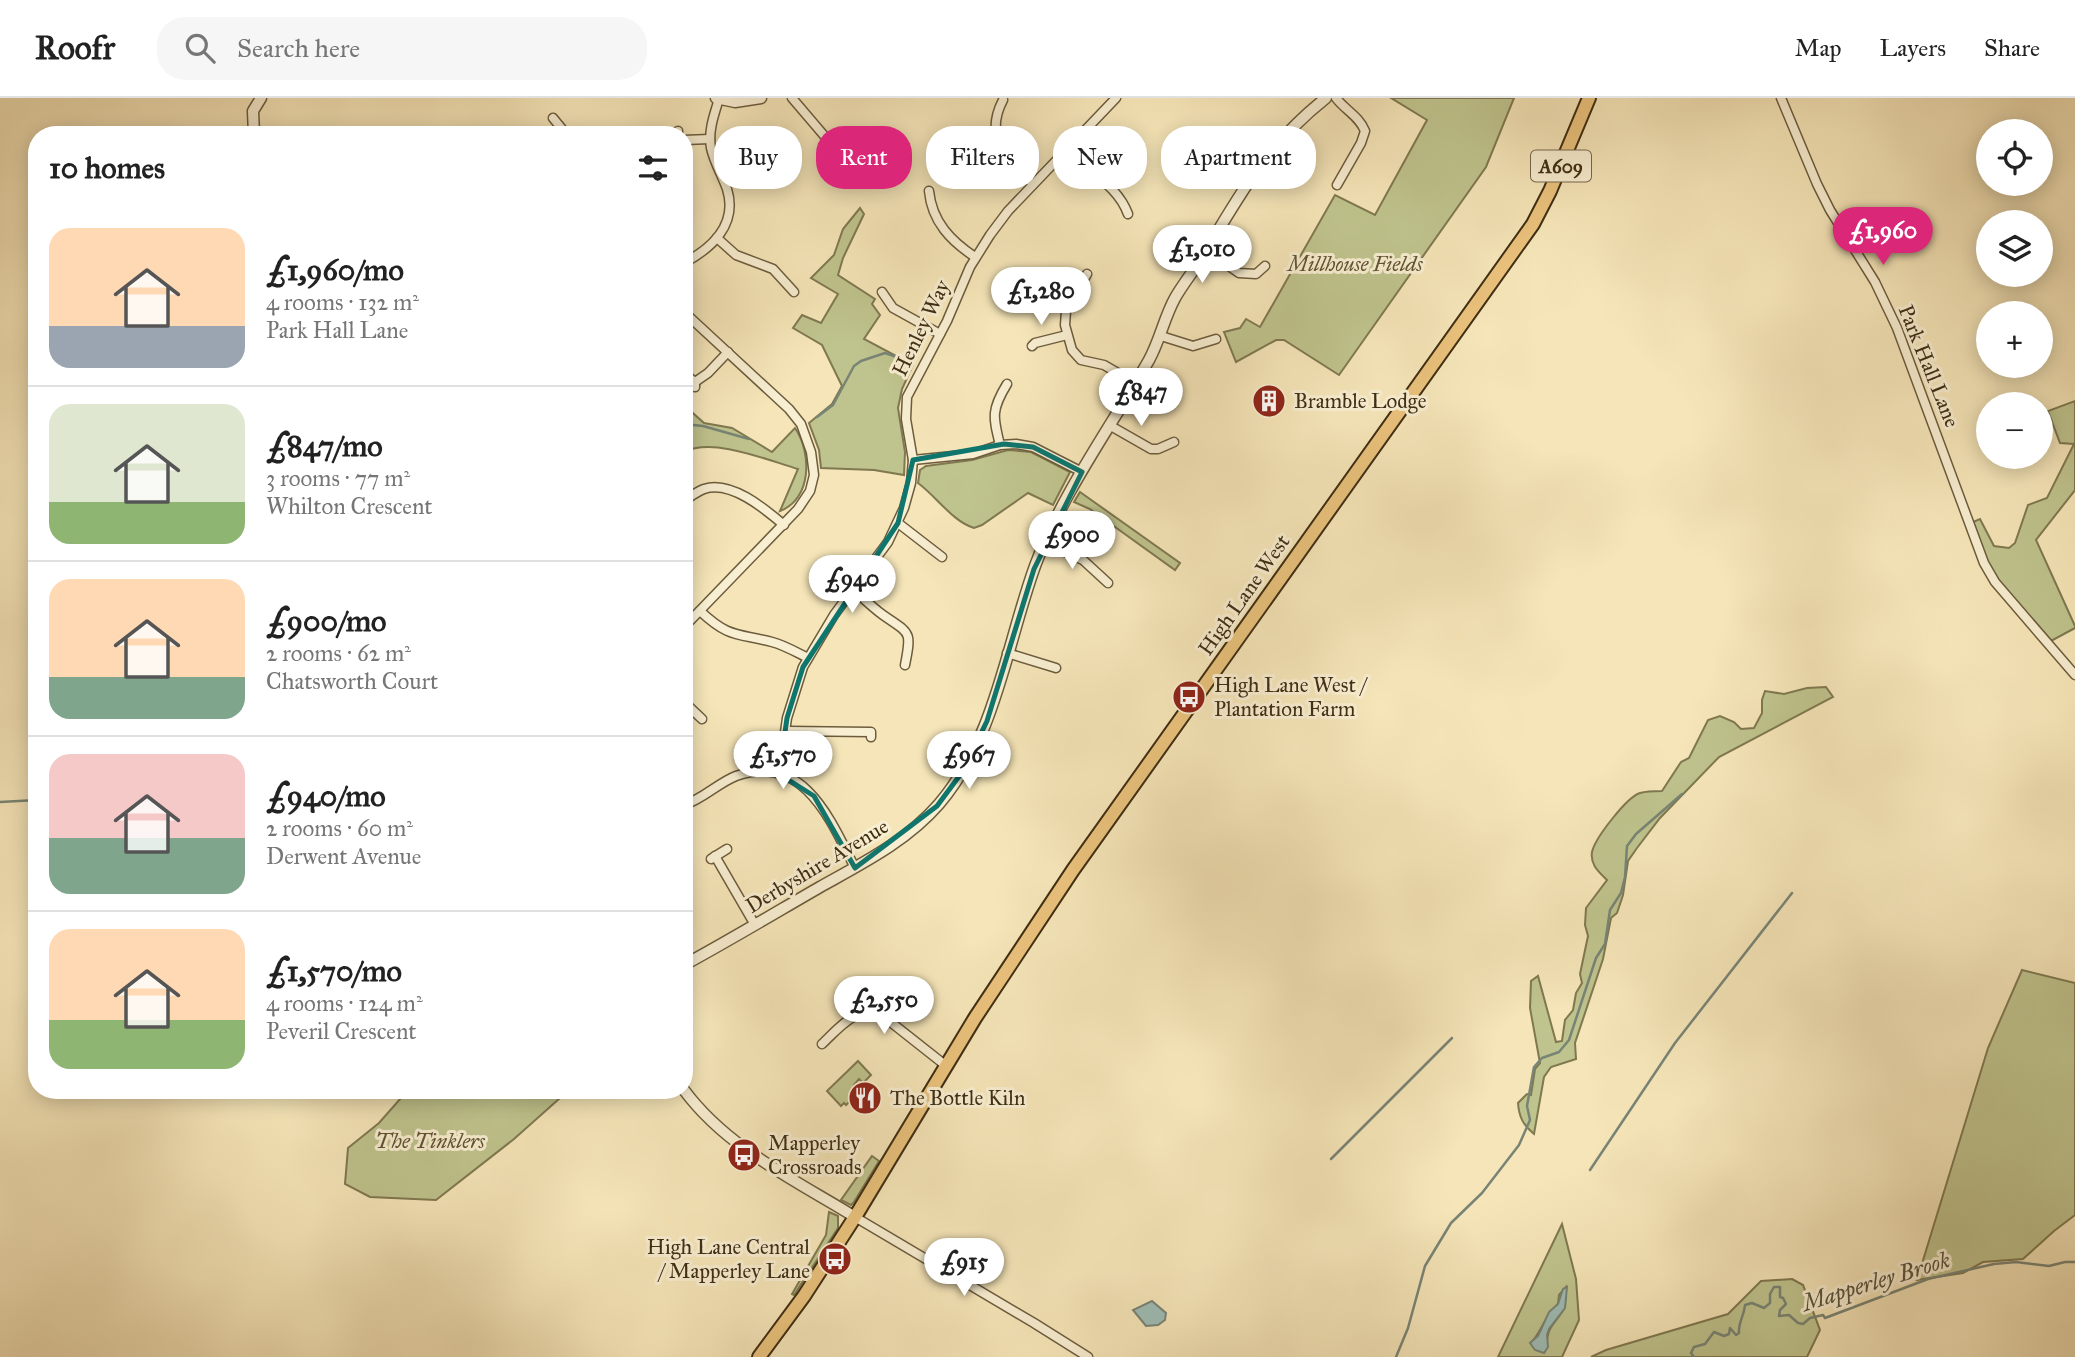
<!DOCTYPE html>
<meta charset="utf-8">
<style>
body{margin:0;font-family:"IM FELL Great Primer",serif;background:#f6f6f6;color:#222;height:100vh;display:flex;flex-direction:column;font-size:26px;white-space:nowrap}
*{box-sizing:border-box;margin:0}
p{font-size:23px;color:#767676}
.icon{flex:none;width:38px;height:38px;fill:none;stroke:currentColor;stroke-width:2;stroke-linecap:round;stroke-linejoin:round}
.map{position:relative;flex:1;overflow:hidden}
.sheet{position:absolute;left:28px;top:28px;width:665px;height:973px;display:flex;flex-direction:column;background:#fff;border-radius:28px;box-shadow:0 4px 18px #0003}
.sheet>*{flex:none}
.banner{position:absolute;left:714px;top:28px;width:665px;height:63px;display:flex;gap:14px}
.controls{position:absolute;left:1976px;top:21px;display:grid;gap:14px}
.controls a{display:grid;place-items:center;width:77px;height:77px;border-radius:50%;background:#fff;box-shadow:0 4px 18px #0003;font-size:35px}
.price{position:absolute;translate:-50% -60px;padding:0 16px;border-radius:24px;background:#fff;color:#222;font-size:23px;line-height:46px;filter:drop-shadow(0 2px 4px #0008)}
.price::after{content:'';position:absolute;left:50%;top:42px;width:21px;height:16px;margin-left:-10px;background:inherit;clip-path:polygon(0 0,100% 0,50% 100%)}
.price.on{background:#db2777;color:#fff}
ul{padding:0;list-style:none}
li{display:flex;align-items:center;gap:21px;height:175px;padding:0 21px}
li+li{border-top:2px solid #e0e0e0}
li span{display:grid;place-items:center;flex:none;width:196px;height:140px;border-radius:21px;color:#555}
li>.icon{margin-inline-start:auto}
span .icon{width:84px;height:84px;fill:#fffc;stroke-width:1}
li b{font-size:30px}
h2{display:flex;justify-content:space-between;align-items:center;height:84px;padding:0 21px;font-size:30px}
.tag{padding:0 24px;border-radius:28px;background:#fff;box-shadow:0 4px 18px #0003;font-size:24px;line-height:63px}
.tag.on{background:#db2777;color:#fff}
header{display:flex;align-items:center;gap:42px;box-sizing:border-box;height:98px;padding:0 35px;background:#fff;border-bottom:2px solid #e0e0e0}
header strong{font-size:33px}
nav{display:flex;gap:38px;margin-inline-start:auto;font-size:24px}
.search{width:490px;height:63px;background:#f6f6f6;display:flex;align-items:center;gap:18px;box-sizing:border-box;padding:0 24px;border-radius:28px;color:#767676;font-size:26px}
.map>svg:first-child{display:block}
.green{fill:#bfc38d;stroke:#7f7850;stroke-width:2;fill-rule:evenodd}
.water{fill:#9ebdb6;stroke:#788475;stroke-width:2}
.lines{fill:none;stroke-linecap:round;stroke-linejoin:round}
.stream{stroke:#788475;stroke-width:2.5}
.minor-casing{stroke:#6c5c3d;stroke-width:11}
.tertiary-casing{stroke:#6c5c3d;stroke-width:13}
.primary-casing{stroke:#3f2e14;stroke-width:16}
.minor{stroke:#f8eed1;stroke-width:8}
.tertiary{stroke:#f8eed1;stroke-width:10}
.primary{stroke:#eac27c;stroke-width:12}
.marked{fill:none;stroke:#0f766e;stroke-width:5;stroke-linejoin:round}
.labels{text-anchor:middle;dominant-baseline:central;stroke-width:6;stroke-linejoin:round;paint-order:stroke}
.shield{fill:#f8eed1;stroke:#76684d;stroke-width:2}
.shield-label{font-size:19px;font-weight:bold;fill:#3f2e14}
.park-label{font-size:21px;font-style:italic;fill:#5f5332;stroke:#f8eed1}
.street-label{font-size:21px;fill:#3f2e14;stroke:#f8eed1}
.poi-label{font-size:21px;fill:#3f2e14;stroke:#f8eed1;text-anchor:start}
.water-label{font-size:23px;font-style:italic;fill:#57523c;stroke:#f8eed1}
</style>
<header>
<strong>Roofr</strong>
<div class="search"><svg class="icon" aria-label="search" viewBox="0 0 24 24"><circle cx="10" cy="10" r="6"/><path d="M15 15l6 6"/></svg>Search here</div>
<nav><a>Map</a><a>Layers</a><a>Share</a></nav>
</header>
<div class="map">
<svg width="2075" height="1259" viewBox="0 0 2075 1259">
<rect width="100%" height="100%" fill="#f5e5b8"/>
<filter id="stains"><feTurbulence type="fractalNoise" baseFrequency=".00286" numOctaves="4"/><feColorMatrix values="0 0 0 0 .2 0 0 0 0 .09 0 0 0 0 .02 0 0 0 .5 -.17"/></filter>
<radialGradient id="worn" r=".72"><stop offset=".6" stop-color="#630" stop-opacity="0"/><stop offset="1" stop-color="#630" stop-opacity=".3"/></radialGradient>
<g class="green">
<path d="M1391 0H1514L1486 69 1339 277 1284 242H1276L1236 264 1224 234 1240 230 1246 221 1260 229 1335 97 1375 117 1427 22Z"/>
<path d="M860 110 864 116 843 160 838 177 875 201 872 206 880 217 864 241 913 267 902 291 898 310 905 354 904 377 874 372 821 370 819 352 809 325 832 306 842 288 822 247 793 230 802 217 821 225 838 196 811 180 834 157 843 131Z"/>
<path d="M2075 303V392L2036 442 2075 528V530L2051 543 1998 484 1986 462 1973 424 1980 421 1994 448 2009 450 2015 445 2028 407 2047 400 2074 346 2060 345 2048 313Z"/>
<path d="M684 307 704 325 732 330 772 354 795 330C812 355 812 401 780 413L798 371C767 362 713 339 684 354Z"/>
<path d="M1008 352 1031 354 1070 374 1053 407 1028 395 982 427 974 430C952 423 937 399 918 385L920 372 926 368 972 362Z"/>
<path d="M1080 394 1180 465 1175 472 1090 411 1074 404Z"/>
<path d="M1826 589 1833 599 1719 659 1660 720 1637 750 1628 763 1623 797 1617 815 1611 820 1603 861 1575 945 1576 961 1551 969 1544 979 1534 1036C1523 1027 1519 1019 1518 1005L1527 996 1531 997 1535 971 1540 965 1530 910 1531 883 1538 878 1556 944 1562 943 1565 922 1573 912 1576 895 1582 885 1580 876 1588 838 1585 827 1586 810 1607 782C1599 774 1590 767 1592 754 1595 740 1627 699 1640 695 1647 693 1655 693 1662 693L1681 664 1689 660 1708 622 1720 618 1734 624 1741 631 1754 630 1762 615V602L1765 593 1784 596 1807 590Z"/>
<path d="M2022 872 2075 885V1117L2054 1133 2023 1161 1983 1164 1963 1175 1917 1182 1988 950Z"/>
<path d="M858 963 871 977 863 985 859 981 854 987 860 994 846 1007 844 1005 841 1008 827 993Z"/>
<path d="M408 992H569L514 1041 436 1102 370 1099 345 1086 348 1050 379 1025Z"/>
<path d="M872 1058 879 1063 854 1104 851 1107 841 1102Z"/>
<path d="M829 1114 838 1118V1130L794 1197 792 1196 826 1137Z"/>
<path d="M1562 1126 1576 1181 1579 1222 1562 1259H1498ZM1566 1189C1566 1197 1566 1206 1563 1212 1554 1228 1546 1229 1547 1249L1531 1245C1542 1233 1545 1217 1558 1206L1559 1197Z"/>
<path d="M1792 1181 1803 1187 1820 1232 1807 1259H1591L1606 1252 1728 1216 1761 1183Z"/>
</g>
<g class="water">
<path d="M1567 1189 1565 1210 1549 1231 1547 1237 1548 1249 1544 1255 1535 1252 1530 1245 1538 1238 1549 1214 1558 1206 1563 1191Z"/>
<path d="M1152 1203 1166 1215 1165 1222 1158 1227 1146 1228 1133 1212Z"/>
</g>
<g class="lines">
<g class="stream">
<path d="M817 319 833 307 854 268 861 263 885 255 909 263"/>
<path d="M684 326 703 328 749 341"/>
<path d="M0 704 37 702"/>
<path d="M1331 1061 1452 940"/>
<path d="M1590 1072 1675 945 1792 795"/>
<path d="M1396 1259 1408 1230 1425 1168 1451 1125 1482 1095 1519 1047 1530 1022 1527 1008 1534 969 1542 960 1559 954 1569 942 1596 860 1605 846 1610 812 1621 795 1625 779 1627 748 1636 736 1682 696"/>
<path d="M1694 1259 1691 1255 1694 1249 1705 1246 1714 1234 1724 1238 1729 1236 1730 1230 1736 1237 1739 1235C1738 1225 1744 1218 1745 1207L1752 1205 1764 1210 1770 1205V1196L1774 1189H1780V1199L1783 1200 1786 1206 1780 1212 1779 1218 1789 1217 1798 1225 1803 1226 1810 1220 1823 1217 1825 1220 1928 1181 1994 1166 2016 1164 2049 1168 2065 1164H2075"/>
</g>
<defs>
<g id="minor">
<path d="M792 0 833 48"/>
<path d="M1336 0C1345 12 1359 18 1365 33L1361 45 1337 87"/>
<path d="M1781 0 1817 86 1830 112 1875 184 1897 230 1984 465 1995 484 2075 577"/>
<path d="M1003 2C983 40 1007 62 1033 86"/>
<path d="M553 20 567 37"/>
<path d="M678 33V37"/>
<path d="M1196 34C1186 60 1201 62 1221 70 1229 73 1237 81 1245 86"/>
<path d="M684 42 710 41"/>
<path d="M1067 51C1088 75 1117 86 1128 116"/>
<path d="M929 93C932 124 951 143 975 159"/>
<path d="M717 140 736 157 773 171 794 194"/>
<path d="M1206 152 1239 175 1256 176 1265 168"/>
<path d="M684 165C712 150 738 126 727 91 722 77 714 64 711 50 708 33 714 17 719 1"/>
<path d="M1087 176 1066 213 1065 227 1072 252 1081 262 1104 267 1135 285"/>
<path d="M882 194 893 210 940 236"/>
<path d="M684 214 789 311 801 326 811 354 814 377 810 393 798 411 684 529"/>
<path d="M1161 238 1193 248 1216 241"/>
<path d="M1032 248 1035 245 1067 237"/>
<path d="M685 276 695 284V289"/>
<path d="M695 284 708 275 728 254"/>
<path d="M1109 327 1151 351H1158L1174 344"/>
<path d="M1000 347C993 319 991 312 1007 286"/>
<path d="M913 362 973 356 1000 347 1016 346 1033 349 1082 374"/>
<path d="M684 403C690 399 696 394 704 391 731 382 765 411 784 427"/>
<path d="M898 425 942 459"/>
<path d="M1045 445 1083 462 1108 485"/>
<path d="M853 491C863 500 872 509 883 517 910 536 912 532 905 567"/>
<path d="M700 513C729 540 736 535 772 544 784 547 796 554 808 560"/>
<path d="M1007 555 1056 570"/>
<path d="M684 604 702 621"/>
<path d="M786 633 871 634V639"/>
<path d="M779 676 787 620 803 569 834 517 888 444 904 410 911 385 913 362 906 321 907 299 947 223 970 169 990 137 1008 113 1116 0"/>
<path d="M684 707C703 701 718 685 736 678 804 654 831 723 855 770"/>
<path d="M715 758 755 827"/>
<path d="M711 761 727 751"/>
<path d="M822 946C839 930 858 905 883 918L945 967"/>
<path d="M855 1119 1034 1225 1088 1259"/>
</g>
<g id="tertiary">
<path d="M716 0 735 4 761 0"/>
<path d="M254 37 253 13 261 0"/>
<path d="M684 867C730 842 775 815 820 789 863 765 907 743 939 706 996 639 1006 548 1035 468 1062 395 1111 329 1149 262 1160 242 1164 220 1175 200 1184 184 1197 169 1206 153 1242 92 1269 45 1326 0"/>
<path d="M684 992C727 1050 795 1082 855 1119"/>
</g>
<path id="primary" d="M759 1259 804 1198 855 1119 975 920 1073 772 1533 126 1550 93 1589 0"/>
</defs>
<use href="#minor" class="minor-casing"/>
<use href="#tertiary" class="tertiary-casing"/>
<use href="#primary" class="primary-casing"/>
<use href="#minor" class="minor"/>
<use href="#tertiary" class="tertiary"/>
<use href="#primary" class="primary"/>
</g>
<path class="marked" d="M1004 346 1033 349 1082 374 1034 471 987 623 963 673 937 708 855 770 814 698 779 676 787 620 803 569 898 425 913 362Z"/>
<defs>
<symbol id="building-disc" viewBox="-11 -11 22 22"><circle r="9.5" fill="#8f2418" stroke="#f8eed1"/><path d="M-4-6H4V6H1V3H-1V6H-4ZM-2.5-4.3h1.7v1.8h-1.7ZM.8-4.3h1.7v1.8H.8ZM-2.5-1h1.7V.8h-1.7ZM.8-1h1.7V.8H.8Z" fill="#fff"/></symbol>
<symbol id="bus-disc" viewBox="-11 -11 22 22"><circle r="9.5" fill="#8f2418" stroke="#f8eed1"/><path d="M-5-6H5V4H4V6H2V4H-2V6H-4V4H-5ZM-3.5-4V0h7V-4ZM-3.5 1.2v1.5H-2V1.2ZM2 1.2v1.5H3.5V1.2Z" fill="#fff"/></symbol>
<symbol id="restaurant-disc" viewBox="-11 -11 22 22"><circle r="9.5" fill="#8f2418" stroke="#f8eed1"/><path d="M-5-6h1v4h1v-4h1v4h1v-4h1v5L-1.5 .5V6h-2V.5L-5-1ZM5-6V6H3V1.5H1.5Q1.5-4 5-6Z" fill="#fff"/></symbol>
</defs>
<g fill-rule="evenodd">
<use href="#building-disc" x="1250" y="284" width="38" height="38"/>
<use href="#bus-disc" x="1170" y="580" width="38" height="38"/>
<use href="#restaurant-disc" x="846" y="981" width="38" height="38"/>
<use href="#bus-disc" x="725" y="1038" width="38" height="38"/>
<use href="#bus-disc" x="816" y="1142" width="38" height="38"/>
</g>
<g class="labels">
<rect class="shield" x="1531" y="52.5" width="60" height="31" rx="5"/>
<g class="shield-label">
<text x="1561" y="68">A609</text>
</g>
<g class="park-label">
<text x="1355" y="166">Millhouse Fields</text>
<text x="430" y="1043">The Tinklers</text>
</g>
<g class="street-label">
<text transform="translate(921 230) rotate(-64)">Henley Way</text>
<text transform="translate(1929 268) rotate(68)">Park Hall Lane</text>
<text transform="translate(1244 497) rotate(-55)">High Lane West</text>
<text transform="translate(817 768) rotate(-31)">Derbyshire Avenue</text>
</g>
<g class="poi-label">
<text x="1294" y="303">Bramble Lodge</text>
<text x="1214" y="587">High Lane West /<tspan x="1214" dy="24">Plantation Farm</tspan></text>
<text x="890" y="1000">The Bottle Kiln</text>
<text x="768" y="1045">Mapperley<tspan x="768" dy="24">Crossroads</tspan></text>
<text x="810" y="1149" text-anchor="end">High Lane Central<tspan x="810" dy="24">/ Mapperley Lane</tspan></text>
</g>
<g class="water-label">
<text transform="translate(1876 1183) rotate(-17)">Mapperley Brook</text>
</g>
</g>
<rect width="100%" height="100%" filter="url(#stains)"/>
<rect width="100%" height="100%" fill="url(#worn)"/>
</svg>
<div class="controls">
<a><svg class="icon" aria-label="locate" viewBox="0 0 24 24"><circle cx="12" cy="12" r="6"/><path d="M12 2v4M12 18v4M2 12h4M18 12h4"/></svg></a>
<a><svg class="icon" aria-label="layers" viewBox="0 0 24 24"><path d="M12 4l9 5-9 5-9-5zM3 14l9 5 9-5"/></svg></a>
<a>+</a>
<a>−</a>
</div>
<b class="price on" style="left:1883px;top:169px">£1,960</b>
<b class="price" style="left:1202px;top:187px">£1,010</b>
<b class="price" style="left:1041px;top:229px">£1,280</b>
<b class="price" style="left:1141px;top:330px">£847</b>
<b class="price" style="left:1072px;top:473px">£900</b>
<b class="price" style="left:852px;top:517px">£940</b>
<b class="price" style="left:783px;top:693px">£1,570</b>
<b class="price" style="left:969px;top:693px">£967</b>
<b class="price" style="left:884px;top:938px">£2,550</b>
<b class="price" style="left:964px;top:1200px">£915</b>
<div class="banner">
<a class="tag">Buy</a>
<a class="tag on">Rent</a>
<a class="tag">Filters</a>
<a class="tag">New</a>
<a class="tag">Apartment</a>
</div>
<section class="sheet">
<h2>10 homes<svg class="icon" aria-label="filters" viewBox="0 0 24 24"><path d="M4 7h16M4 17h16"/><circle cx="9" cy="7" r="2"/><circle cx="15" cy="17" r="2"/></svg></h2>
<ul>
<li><span style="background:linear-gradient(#ffd9b3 70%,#9aa5b1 0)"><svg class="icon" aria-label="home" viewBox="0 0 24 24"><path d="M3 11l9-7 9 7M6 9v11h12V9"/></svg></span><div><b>£1,960/mo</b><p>4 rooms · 132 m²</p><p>Park Hall Lane</p></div></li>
<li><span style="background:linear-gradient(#dfe7d0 70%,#8fb573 0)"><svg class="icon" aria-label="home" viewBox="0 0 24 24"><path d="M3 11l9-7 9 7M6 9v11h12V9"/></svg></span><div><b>£847/mo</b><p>3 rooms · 77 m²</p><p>Whilton Crescent</p></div></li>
<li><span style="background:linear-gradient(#ffd9b3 70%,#7fa58c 0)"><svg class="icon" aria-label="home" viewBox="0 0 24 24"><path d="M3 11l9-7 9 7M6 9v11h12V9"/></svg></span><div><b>£900/mo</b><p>2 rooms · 62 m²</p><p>Chatsworth Court</p></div></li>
<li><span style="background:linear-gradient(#f6c9c9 60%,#7fa58c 0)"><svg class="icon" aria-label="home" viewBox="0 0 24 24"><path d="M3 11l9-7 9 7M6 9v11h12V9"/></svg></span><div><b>£940/mo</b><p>2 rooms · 60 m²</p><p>Derwent Avenue</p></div></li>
<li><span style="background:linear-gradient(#ffd9b3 65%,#8fb573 0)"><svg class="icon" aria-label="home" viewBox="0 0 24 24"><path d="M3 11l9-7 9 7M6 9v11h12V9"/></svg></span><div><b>£1,570/mo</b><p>4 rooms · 124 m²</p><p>Peveril Crescent</p></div></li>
</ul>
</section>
</div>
